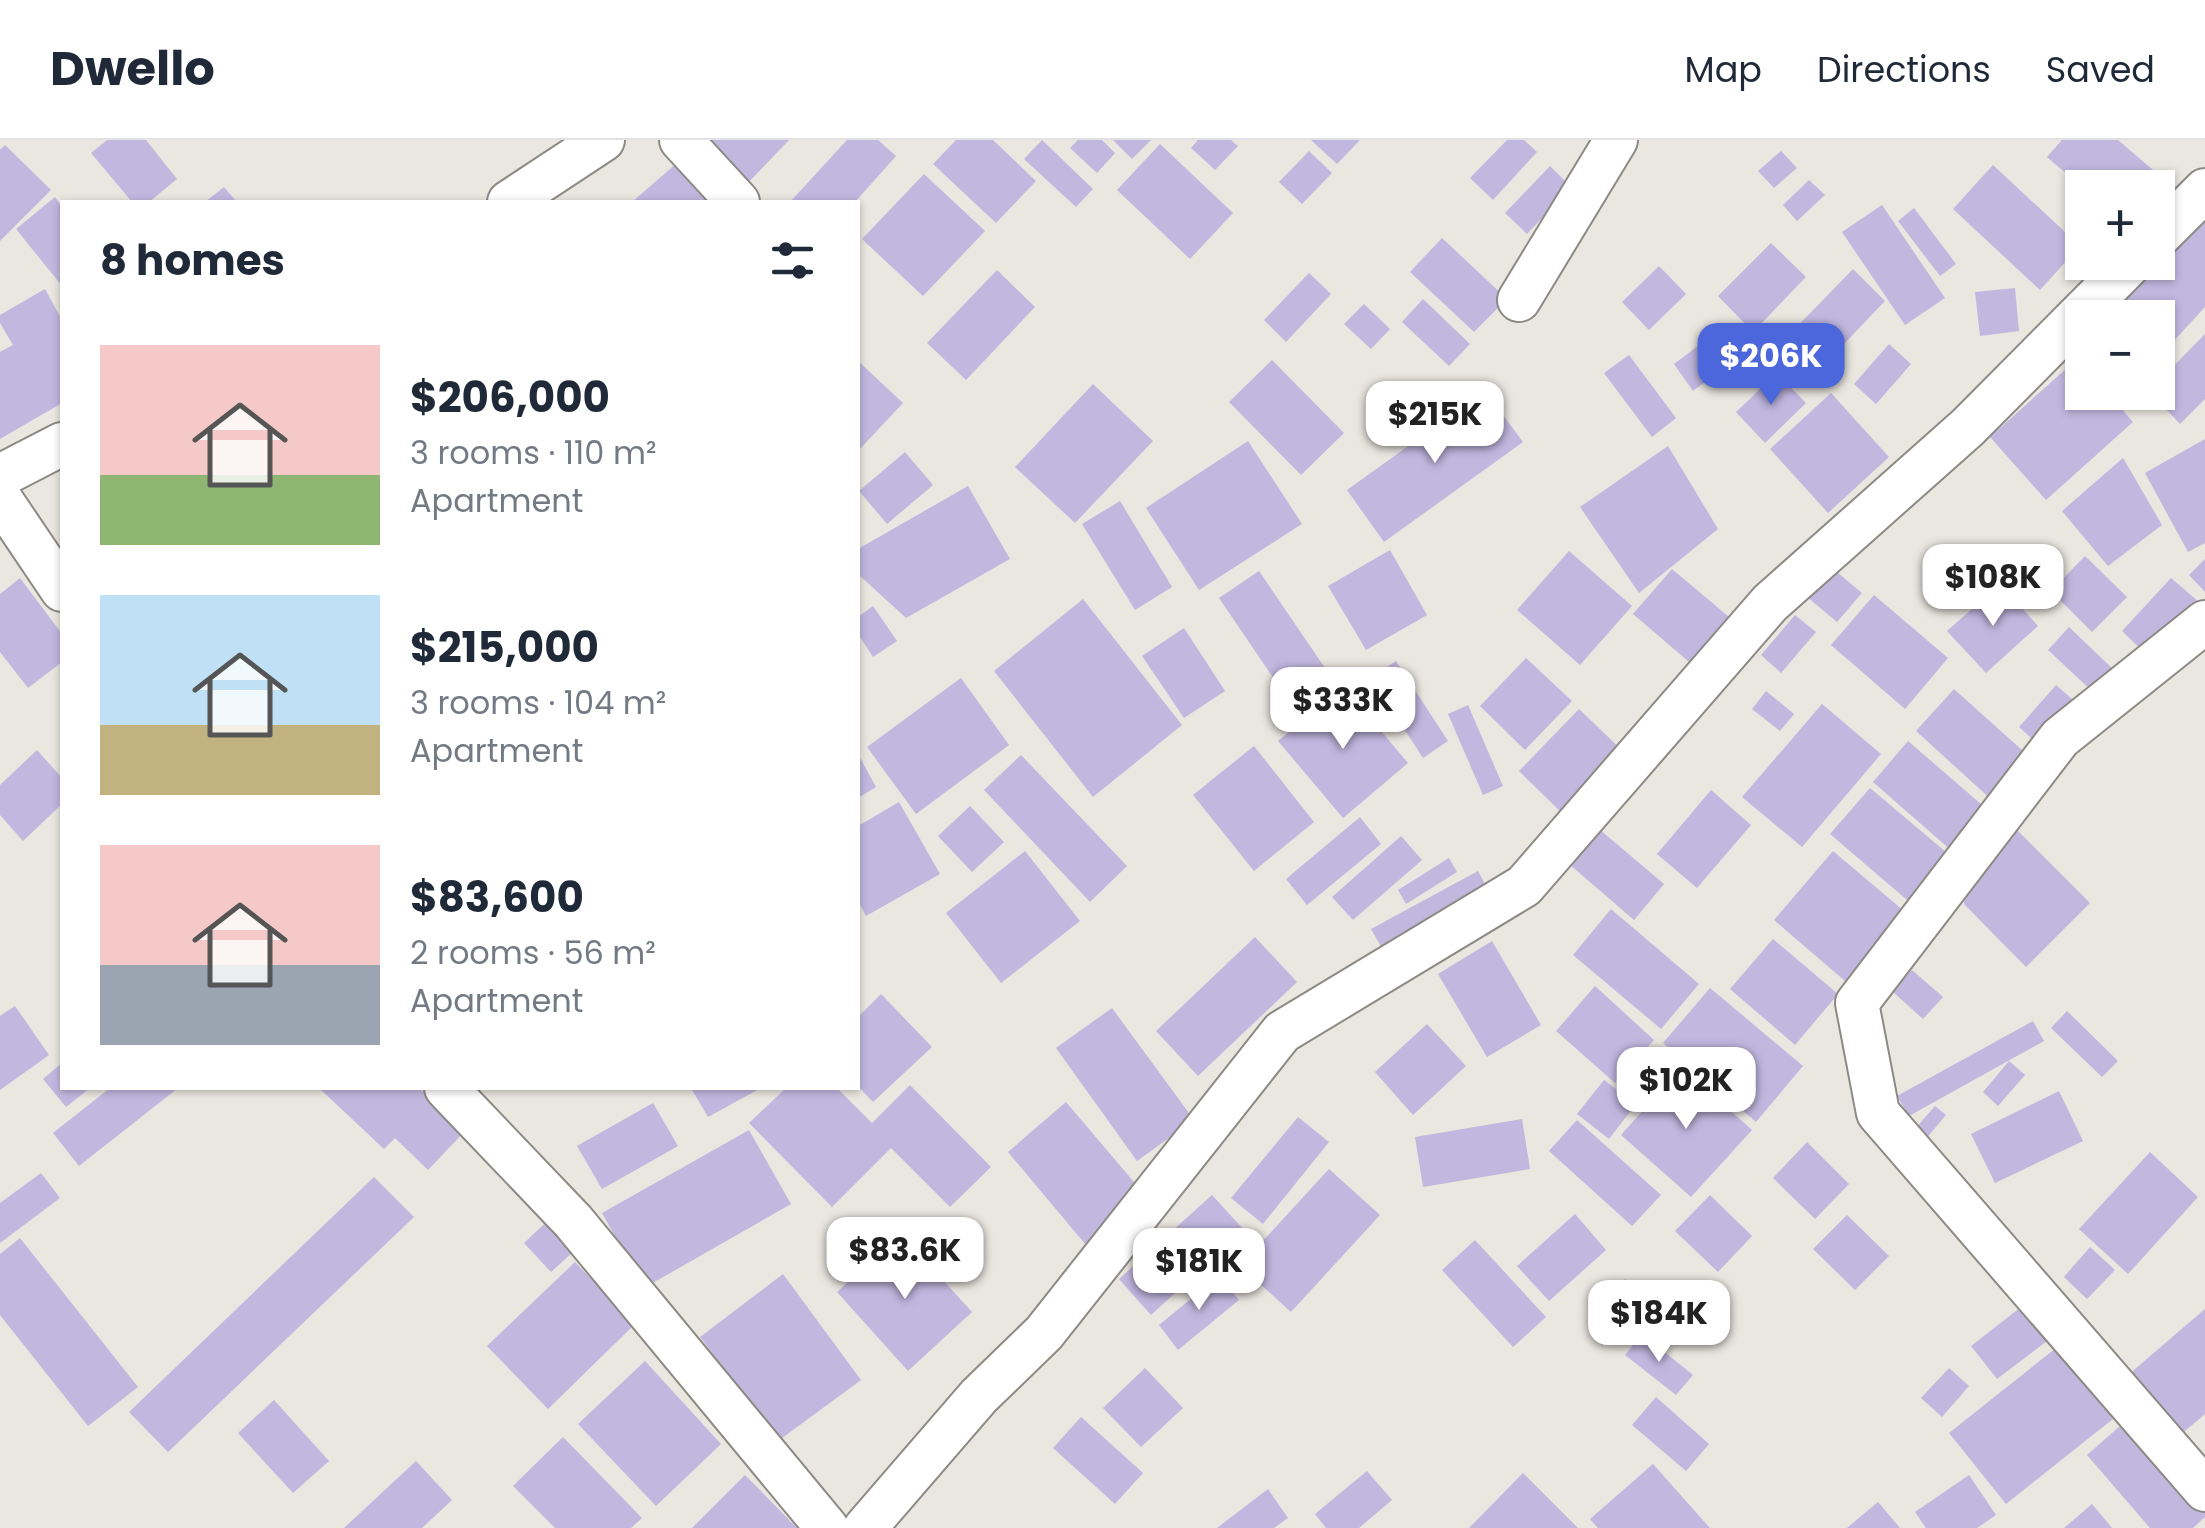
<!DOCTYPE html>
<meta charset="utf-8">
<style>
body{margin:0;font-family:Poppins,sans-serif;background:#f6f6f7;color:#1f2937;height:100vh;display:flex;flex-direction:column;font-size:38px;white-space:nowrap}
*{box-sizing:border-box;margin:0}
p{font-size:32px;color:#747a83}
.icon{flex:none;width:55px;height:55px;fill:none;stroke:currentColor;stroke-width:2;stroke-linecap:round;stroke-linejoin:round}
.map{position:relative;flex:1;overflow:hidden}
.details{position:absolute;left:60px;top:60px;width:800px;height:890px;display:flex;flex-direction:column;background:#fff;border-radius:0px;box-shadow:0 2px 8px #0004}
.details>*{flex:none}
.fabs{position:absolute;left:2065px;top:30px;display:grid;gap:20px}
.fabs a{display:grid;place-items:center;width:110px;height:110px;border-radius:0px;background:#fff;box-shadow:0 2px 8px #0004;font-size:50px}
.price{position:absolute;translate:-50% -85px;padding:0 22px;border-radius:20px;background:#fff;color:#222;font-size:32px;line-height:65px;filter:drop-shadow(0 2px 5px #0008)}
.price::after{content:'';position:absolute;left:50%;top:60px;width:30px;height:22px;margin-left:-15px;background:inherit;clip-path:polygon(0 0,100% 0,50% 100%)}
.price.on{background:#4c67db;color:#fff}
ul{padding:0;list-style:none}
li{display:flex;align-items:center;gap:30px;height:250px;padding:0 40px}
li span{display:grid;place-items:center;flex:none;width:280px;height:200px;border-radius:0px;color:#555}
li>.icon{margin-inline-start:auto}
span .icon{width:120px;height:120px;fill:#fffc;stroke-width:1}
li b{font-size:42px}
h2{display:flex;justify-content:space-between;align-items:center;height:120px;padding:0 40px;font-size:42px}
header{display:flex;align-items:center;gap:60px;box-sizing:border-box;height:140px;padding:0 50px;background:#fff;border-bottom:2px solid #e0e1e3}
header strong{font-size:48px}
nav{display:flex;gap:55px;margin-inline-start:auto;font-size:35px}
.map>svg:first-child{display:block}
.building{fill:#c1b8e0}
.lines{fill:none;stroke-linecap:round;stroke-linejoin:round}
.street-casing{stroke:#8d8a84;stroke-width:46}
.street{stroke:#fff;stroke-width:42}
</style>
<header>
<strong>Dwello</strong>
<nav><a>Map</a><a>Directions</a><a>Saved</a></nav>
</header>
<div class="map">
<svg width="2205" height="1388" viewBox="0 0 2205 1388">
<rect width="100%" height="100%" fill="#eae6e0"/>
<g class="building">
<path d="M107 0H146L177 39 149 62H132L91 13Z"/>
<path d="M697 0H789L745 46Z"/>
<path d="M847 0H878L896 16 855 62H790Z"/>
<path d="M956 0H993L1036 41 996 83 933 24Z"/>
<path d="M1042 0 1093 49 1076 67 1024 19Z"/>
<path d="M1078 0H1102L1115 13 1097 33 1070 8Z"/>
<path d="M1113 0H1151L1132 19Z"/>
<path d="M1198 0H1231L1238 6 1215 30 1191 8Z"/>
<path d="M1311 0H1360L1337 24Z"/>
<path d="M1507 0H1524L1537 12 1493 60 1470 38Z"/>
<path d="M2062 0H2118L2166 41 2158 51V48H2083L2047 17Z"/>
<path d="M1160 4 1233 73 1190 119 1117 50Z"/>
<path d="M5 5 51 50 0 101V10Z"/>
<path d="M1309 11 1332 33 1302 64 1279 42Z"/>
<path d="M1781 11 1797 28 1774 48 1758 31Z"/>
<path d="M685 16 725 62H632Z"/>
<path d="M1993 25 2080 106 2040 150 1953 69Z"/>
<path d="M1550 26 1571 47 1527 94 1505 73Z"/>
<path d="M924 34 985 91 923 156 862 99Z"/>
<path d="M1809 40 1825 55 1797 81 1783 65Z"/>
<path d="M224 47 237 62H205Z"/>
<path d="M55 57 62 67V146L16 89Z"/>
<path d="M2205 61V167L2158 218V178H2097L2148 122H2158V112Z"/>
<path d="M1882 65 1945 158 1905 185 1842 92Z"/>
<path d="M1914 68 1956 124 1940 136 1898 81Z"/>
<path d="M1442 98 1507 159 1474 192 1410 132Z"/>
<path d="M1771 103 1806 137 1753 192 1718 156Z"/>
<path d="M1659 126 1686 154 1649 190 1622 162Z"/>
<path d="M1853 129 1885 161 1822 227 1789 195Z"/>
<path d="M997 130 1035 167 966 240 927 203Z"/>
<path d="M1309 133 1331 154 1286 202 1264 180Z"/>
<path d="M2015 148 2019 191 1980 196 1975 152Z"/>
<path d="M45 149 62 180V263L0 299V212L13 205 0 183V175Z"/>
<path d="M1423 159 1470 204 1449 226 1402 182Z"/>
<path d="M1364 164 1390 189 1371 209 1344 184Z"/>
<path d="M1714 194 1734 220 1693 251 1674 224Z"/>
<path d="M2205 194V259L2180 284 2150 252H2158V242Z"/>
<path d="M1889 204 1911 224 1876 264 1854 244Z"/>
<path d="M1629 215 1676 278 1652 297 1604 233Z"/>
<path d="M2077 219 2082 225V252H2107L2133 282 2046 360 1990 297Z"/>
<path d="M1272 220 1344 293 1301 335 1229 262Z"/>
<path d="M858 221 903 263 858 311Z"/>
<path d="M1777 233 1806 263 1765 303 1736 272Z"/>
<path d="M1093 244 1153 301 1075 383 1015 327Z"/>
<path d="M1485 251 1523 302 1384 402 1347 350Z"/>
<path d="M1831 253 1889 317 1828 373 1770 309Z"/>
<path d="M2205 299V403L2188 412 2145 333Z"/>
<path d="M1248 301 1302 384 1199 450 1146 368Z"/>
<path d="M1668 306 1718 389 1639 453 1580 367Z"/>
<path d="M905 312 933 345 887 384 859 351Z"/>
<path d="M2123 318 2162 385 2108 426 2062 371Z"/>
<path d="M968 346 1010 419 906 478 858 434V409Z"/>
<path d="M1120 361 1172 447 1135 470 1082 384Z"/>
<path d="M1390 410 1427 475 1366 510 1328 446Z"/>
<path d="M1569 411 1632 466 1580 525 1517 470Z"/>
<path d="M2085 416 2127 457 2092 492 2051 451Z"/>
<path d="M2205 419V452L2189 435Z"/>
<path d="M1832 428 1862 453 1837 482 1807 457Z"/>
<path d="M1672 429 1741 487 1702 533 1633 474Z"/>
<path d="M1259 431 1325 528 1285 555 1219 458Z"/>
<path d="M20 438 62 494V522L28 548 0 512V454Z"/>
<path d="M2171 438 2199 462 2148 516 2122 491Z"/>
<path d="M2000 444 2038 486 1986 533 1947 491Z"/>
<path d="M1874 455 1948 518 1905 569 1831 505Z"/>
<path d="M1083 459 1182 585 1093 657 994 531Z"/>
<path d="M873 466 897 501 873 517 858 494V477Z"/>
<path d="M1795 475 1816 492 1781 533 1761 515Z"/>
<path d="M2069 487 2113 529 2093 552 2048 510Z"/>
<path d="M1184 488 1225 551 1184 578 1142 516Z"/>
<path d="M1526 518 1572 561 1525 610 1480 566Z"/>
<path d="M1396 521 1448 601 1423 618 1371 538Z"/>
<path d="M961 538 1009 605 916 674 867 607Z"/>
<path d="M2056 545 2079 565 2042 608 2019 587Z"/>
<path d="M1343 546 1408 623 1343 678 1278 601Z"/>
<path d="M1954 549 2033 620 1994 662 1916 591Z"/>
<path d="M1766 551 1794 574 1780 591 1752 569Z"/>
<path d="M1822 564 1881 614 1802 707 1742 657Z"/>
<path d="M1468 565 1503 646 1483 655 1448 574Z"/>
<path d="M1579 569 1628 616 1568 679 1519 631Z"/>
<path d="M1908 601 1989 671 1953 712 1873 642Z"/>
<path d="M1254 606 1314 682 1254 731 1193 655Z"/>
<path d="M37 610 62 638V664L23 701 0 675V645Z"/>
<path d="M858 614 876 647 858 658Z"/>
<path d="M1021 615 1127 726 1090 762 984 650Z"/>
<path d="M1870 648 1953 718 1913 765 1830 694Z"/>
<path d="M1711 650 1751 685 1697 748 1657 714Z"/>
<path d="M899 662 940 734 866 776 858 761V686Z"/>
<path d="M970 666 1004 702 972 732 938 696Z"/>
<path d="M1360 677 1381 704 1307 765 1286 739Z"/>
<path d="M2007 680 2090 763 2026 827 1964 764 1969 718Z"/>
<path d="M1599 689 1664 744 1634 780 1569 724Z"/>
<path d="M1401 696 1422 720 1353 780 1332 757Z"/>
<path d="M1025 711 1080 781 1001 843 946 773Z"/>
<path d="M1833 711 1904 771 1845 841 1774 780Z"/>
<path d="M1449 718 1457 732 1406 764 1398 750Z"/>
<path d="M1478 731 1493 759 1387 817 1371 789Z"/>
<path d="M1611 769 1699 844 1661 889 1573 815Z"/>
<path d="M1255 797 1297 842 1198 936 1156 891Z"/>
<path d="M1773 799 1838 854 1795 905 1730 849Z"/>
<path d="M1492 801 1541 885 1487 917 1438 834Z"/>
<path d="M1912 830 1943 857 1923 879 1892 851Z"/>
<path d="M1595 846 1654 900 1615 943 1556 891Z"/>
<path d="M1710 848 1803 926 1756 982 1663 903Z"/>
<path d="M881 854 932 907 873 962 858 946V877Z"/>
<path d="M15 866 49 915 0 950V876Z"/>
<path d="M1112 868 1194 980 1137 1021 1056 908Z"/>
<path d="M2067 871 2118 921 2102 937 2051 888Z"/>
<path d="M2033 881 2044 901 1909 976 1897 956Z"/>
<path d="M1427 884 1466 926 1413 975 1375 932Z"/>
<path d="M2009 921 2025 935 1998 966 1983 952Z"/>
<path d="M62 923V948H90L66 967 43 939Z"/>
<path d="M1682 927 1752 990 1691 1057 1621 995Z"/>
<path d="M1604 940 1636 964 1609 999 1577 974Z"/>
<path d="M910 945 991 1027 950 1067 891 1008 832 1067 749 983 786 948H837L872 983Z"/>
<path d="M110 948H178L79 1026 53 993Z"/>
<path d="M319 948H419L465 991 428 1030 395 998 384 1009Z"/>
<path d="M691 948H761L708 977Z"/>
<path d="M2059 951 2083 1001 1995 1043 1971 994Z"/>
<path d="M1066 962 1145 1055 1086 1105 1008 1012Z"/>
<path d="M653 963 678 1006 602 1049 577 1006Z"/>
<path d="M1935 966 1946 975 1925 1000 1914 990Z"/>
<path d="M1298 977 1329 1002 1263 1084 1231 1058Z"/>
<path d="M1522 979 1530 1029 1423 1047 1415 997Z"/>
<path d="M1577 980 1661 1055 1632 1086 1549 1011Z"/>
<path d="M749 990 791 1064 644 1148 602 1073Z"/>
<path d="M1807 1002 1849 1044 1815 1079 1773 1038Z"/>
<path d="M2150 1012 2198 1057 2128 1134 2079 1089Z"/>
<path d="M1329 1029 1380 1075 1291 1172 1240 1126Z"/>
<path d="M41 1033 60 1058 0 1103V1063Z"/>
<path d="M374 1037 414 1077 168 1312 129 1272Z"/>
<path d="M1212 1055 1244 1090 1151 1175 1119 1139Z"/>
<path d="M1710 1055 1752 1096 1718 1132 1675 1091Z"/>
<path d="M557 1072 585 1101 551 1132 524 1103Z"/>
<path d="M1575 1074 1606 1110 1549 1161 1517 1126Z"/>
<path d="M1847 1075 1889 1116 1855 1150 1813 1109Z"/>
<path d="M901 1094 972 1172 908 1231 837 1152Z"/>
<path d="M20 1098 138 1247 88 1286 0 1175V1114Z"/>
<path d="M1475 1100 1546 1177 1513 1207 1442 1130Z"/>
<path d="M2090 1107 2115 1130 2087 1159 2064 1137Z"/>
<path d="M575 1122 635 1184 548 1269 487 1206Z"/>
<path d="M783 1134 861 1240 778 1301 700 1197Z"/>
<path d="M1219 1136 1239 1160 1178 1210 1159 1185Z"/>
<path d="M1625 1139 1659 1168 1635 1197 1600 1167Z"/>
<path d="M2021 1167 2047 1201 1997 1239 1971 1206Z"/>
<path d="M2205 1169V1274L2179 1296 2128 1235Z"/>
<path d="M1642 1194 1693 1235 1676 1255 1625 1215Z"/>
<path d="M2061 1204 2118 1275 2006 1364 1949 1293Z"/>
<path d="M645 1221 721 1304 656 1366 578 1284Z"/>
<path d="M1145 1228 1183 1268 1141 1307 1103 1268Z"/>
<path d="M1949 1228 1969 1246 1942 1277 1921 1258Z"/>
<path d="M1656 1257 1709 1304 1686 1331 1632 1285Z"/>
<path d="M274 1260 329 1321 293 1353 238 1293Z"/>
<path d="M1081 1277 1143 1333 1115 1364 1053 1308Z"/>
<path d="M2129 1278 2205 1364V1377L2193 1388H2150L2087 1315Z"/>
<path d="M563 1297 642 1378 631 1388H555L513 1346Z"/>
<path d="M416 1321 452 1360 422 1388H344Z"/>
<path d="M1653 1324 1710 1388H1598L1590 1379Z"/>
<path d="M1367 1331 1392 1360 1359 1388H1326L1315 1374Z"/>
<path d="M1523 1333 1578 1388H1469Z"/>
<path d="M745 1335 797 1388H692Z"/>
<path d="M1969 1335 1996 1375 1977 1388H1926L1915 1372Z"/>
<path d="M1268 1349 1288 1378 1274 1388H1217Z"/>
<path d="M1878 1362 1900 1388H1847Z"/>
<path d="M2092 1364 2112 1388H2064Z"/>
</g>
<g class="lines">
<defs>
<g id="street">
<path d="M681 0 738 62"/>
<path d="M509 62 603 0"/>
<path d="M2158 97 2205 50"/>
<path d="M1519 160 1616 0"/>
<path d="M0 336 62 304"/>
<path d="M0 358 62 450"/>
<path d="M2205 482 2060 598 1857 863 1878 973 2205 1350"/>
<path d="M446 948 573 1081 827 1388"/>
<path d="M865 1388 979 1256 1044 1193 1282 892 1524 746 1770 463 1968 287 2132 122"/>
</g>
</defs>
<use href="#street" class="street-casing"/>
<use href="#street" class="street"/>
</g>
</svg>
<div class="fabs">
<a>+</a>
<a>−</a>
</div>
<b class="price on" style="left:1771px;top:268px">$206K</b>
<b class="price" style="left:1435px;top:326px">$215K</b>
<b class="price" style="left:1993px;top:489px">$108K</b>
<b class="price" style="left:1343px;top:612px">$333K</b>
<b class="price" style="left:1686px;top:992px">$102K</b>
<b class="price" style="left:905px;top:1162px">$83.6K</b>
<b class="price" style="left:1199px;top:1173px">$181K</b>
<b class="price" style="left:1659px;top:1225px">$184K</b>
<section class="details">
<h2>8 homes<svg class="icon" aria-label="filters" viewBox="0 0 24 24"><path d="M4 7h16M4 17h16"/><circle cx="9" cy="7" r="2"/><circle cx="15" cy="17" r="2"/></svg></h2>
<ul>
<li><span style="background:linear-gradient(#f6c9c9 65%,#8fb573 0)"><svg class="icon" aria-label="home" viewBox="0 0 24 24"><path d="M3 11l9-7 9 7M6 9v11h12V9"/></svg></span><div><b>$206,000</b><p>3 rooms · 110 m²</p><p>Apartment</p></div></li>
<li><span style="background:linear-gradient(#bfe0f5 65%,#c2b280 0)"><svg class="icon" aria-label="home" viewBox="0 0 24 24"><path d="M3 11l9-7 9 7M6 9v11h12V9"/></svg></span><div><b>$215,000</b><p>3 rooms · 104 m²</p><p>Apartment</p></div></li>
<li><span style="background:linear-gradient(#f6c9c9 60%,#9aa5b1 0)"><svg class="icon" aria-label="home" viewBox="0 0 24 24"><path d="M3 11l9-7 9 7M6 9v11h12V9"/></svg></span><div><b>$83,600</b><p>2 rooms · 56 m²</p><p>Apartment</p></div></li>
</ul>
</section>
</div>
